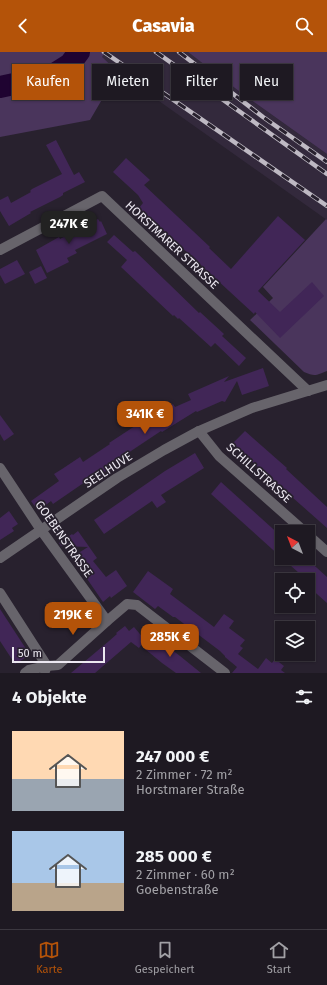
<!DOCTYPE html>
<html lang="de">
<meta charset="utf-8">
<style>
body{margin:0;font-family:"Fira Sans",sans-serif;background:#26222a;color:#f1f3f6;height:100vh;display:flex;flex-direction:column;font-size:15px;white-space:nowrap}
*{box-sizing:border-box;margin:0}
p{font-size:13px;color:#a1a0a5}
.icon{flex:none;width:22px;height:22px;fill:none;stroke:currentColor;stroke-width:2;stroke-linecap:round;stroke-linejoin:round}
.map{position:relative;height:621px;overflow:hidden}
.panel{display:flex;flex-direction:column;background:#1e1922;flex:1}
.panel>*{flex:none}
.guide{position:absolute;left:12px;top:12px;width:303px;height:36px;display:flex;gap:8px}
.needle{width:26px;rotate:318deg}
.buttons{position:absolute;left:275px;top:473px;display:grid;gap:8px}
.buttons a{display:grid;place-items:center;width:40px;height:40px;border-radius:0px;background:#1e1922;box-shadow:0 1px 3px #0004,0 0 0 1px #3c3840;font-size:20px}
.scale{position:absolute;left:12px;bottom:10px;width:93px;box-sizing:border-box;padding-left:4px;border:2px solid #ece8f1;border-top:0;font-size:11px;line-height:14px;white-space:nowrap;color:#ece8f1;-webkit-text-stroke:3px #28212e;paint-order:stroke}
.price{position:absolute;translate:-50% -34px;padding:0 9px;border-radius:8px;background:#b45309;color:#fff;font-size:13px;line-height:26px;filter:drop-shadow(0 1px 2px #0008)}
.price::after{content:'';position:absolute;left:50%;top:24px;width:12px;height:9px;margin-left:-6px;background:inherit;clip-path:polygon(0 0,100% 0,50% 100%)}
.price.current{background:#222;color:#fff}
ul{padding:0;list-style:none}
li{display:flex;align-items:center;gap:12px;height:100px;padding:0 12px}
li span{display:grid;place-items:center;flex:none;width:112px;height:80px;border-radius:0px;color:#555}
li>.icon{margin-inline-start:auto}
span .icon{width:48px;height:48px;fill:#fffc;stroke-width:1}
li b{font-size:17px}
h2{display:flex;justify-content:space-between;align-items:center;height:48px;padding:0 12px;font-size:17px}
.chip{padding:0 14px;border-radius:0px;background:#1e1922;box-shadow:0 1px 3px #0004,0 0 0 1px #3c3840;font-size:14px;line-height:36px}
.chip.current{background:#b45309;color:#fff}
header{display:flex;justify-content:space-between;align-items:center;height:52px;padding:0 12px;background:#b45309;color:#fff;font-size:18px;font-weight:800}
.menu{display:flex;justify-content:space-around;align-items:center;height:56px;border-top:1px solid #3c3840;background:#1e1922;font-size:11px;color:#a1a0a5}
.menu a{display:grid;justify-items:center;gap:2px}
.menu .current{color:#b45309}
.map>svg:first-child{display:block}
.built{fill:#33293c}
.green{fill:#4a355c}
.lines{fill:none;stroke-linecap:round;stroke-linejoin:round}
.river{stroke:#1f0331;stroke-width:22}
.building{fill:#412657}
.minor{stroke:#67646b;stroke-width:10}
.rail-casing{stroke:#beb9c3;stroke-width:4.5}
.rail{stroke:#28212e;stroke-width:3;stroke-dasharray:9;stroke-linecap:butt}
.labels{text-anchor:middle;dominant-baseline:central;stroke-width:3.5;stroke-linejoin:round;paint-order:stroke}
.street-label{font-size:12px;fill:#ece8f1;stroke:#28212e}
</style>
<header><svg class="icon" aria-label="back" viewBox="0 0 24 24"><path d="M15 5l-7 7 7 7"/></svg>Casavia<svg class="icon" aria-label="search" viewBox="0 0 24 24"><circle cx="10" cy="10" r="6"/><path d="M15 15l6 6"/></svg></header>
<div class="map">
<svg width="327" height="621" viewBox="0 0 327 621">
<rect width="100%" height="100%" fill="#28212e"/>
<path class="built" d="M105 0H188L244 43 327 102V168L118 20 101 5Z"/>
<g class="green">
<path d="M0 0H105L102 5 118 20 90 68 0 85Z"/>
<path d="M188 0H327V102L244 43Z"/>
<path d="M326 167 327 168V319C317 323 315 325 304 320L250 268 273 246 263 235Z"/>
</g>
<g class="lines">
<path class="river" d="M0 35 51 24 70 12 79 0"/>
</g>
<g class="building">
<path d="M56 88 74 123 79 120 85 130 63 141V143L60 145 30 160 31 161 9 174 0 159V148L8 144 11 151 31 140 30 139 32 137 62 122 46 93Z"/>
<path d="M126 106 150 128 144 133 210 195 209 196 231 217 278 164 305 188 258 239 280 260 312 230 324 244 280 286 255 260 254 262 139 156 143 151 138 143 113 120Z"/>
<path d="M98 167 100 170 101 169 107 182 75 198 77 201 67 206 69 210 47 221 36 198 59 185 60 187Z"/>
<path d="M114 183 133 200 135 199 199 261 200 260 224 282 222 284 246 306 239 314 215 291 211 295 179 266 178 267 174 263 173 264 121 215 127 208 107 190Z"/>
<path d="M17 208 25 222 5 232 0 223V217Z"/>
<path d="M41 214 47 226 35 232 29 220Z"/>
<path d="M263 316 269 334 242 343 237 329 225 350 222 349 197 360 196 359 162 380 161 379 107 415 109 417 86 432 85 430 53 452 51 449 38 459 31 449 59 429 54 422 62 417 80 405 83 410 110 392 109 391 138 372 171 353 173 352 175 355 191 348 188 342 229 324 224 330Z"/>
<path d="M0 363 14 382 4 389 0 382Z"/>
<path d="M245 379 287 416 286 417 327 455V476L232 392Z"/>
<path d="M195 401 204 416 161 443 166 450 157 456 152 449 104 482 94 468 165 419Z"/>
<path d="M221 430 282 485V506L211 442Z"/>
<path d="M9 459 18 472 12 476 14 479 0 488V466Z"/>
<path d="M78 479 97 506 93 509 106 525 116 518 127 534 111 546 110 544 103 550 72 505 88 495 61 494 59 491 72 482 73 483Z"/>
<path d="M282 506H306L327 525V551L308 534V528H307Z"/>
<path d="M148 519 173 537 170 542 214 575 224 562 234 569 229 576 245 588 240 594 243 596 238 602 258 617 266 606 272 611 275 607 284 614 281 618 285 621H232L237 615 225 605V604L220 599 175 565H173L158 554 155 557 133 540Z"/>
<path d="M0 557 30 603 15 612 0 589Z"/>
<path d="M125 574 129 579 134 575 145 588 139 596 131 590 95 621H71L109 589 117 582 116 581Z"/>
<path d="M155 585 180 604 201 621H176L162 611 145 597Z"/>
</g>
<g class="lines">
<g class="minor">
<path d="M0 198 102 144 308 339"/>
<path d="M199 379 219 404 305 480"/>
<path d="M0 416 41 478 107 569"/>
<path d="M308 483 327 500"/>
<path d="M0 506 117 426 164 398 199 379 252 356 327 333"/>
<path d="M0 541 47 614 45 619"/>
<path d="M25 621 29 618 47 614 58 613 107 569 127 552 137 553 225 621"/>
</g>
<defs>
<g id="rail">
<path d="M104 0 327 154"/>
<path d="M156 0 327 122"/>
<path d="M179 0 263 65 327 110"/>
</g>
</defs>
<use href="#rail" class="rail-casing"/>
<use href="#rail" class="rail"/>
</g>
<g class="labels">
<g class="street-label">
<text transform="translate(172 193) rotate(43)">HORSTMARER STRASSE</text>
<text transform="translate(108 418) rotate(-33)">SEELHUVE</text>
<text transform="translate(259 421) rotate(42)">SCHILLSTRASSE</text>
<text transform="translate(64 487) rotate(55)">GOEBENSTRASSE</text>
</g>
</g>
</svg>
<div class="buttons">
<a><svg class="needle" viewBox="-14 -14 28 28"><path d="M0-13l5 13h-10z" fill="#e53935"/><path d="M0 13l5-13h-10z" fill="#a1a0a5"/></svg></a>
<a><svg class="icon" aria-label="locate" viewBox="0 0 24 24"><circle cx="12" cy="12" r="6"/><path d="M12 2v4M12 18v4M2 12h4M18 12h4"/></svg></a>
<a><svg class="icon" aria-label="layers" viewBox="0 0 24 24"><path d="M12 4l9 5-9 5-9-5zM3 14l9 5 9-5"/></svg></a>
</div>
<div class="scale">50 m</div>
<b class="price current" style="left:69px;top:193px">247K €</b>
<b class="price" style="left:145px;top:383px">341K €</b>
<b class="price" style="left:73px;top:584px">219K €</b>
<b class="price" style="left:170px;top:606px">285K €</b>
<div class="guide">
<a class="chip current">Kaufen</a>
<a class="chip">Mieten</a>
<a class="chip">Filter</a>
<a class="chip">Neu</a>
</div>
</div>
<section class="panel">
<h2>4 Objekte<svg class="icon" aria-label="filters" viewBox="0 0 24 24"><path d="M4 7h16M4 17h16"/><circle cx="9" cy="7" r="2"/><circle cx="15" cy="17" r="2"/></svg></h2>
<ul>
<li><span style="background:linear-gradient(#ffd9b3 60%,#9aa5b1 0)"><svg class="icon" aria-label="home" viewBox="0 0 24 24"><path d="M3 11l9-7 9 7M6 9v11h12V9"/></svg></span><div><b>247 000 €</b><p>2 Zimmer · 72 m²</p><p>Horstmarer Straße</p></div></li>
<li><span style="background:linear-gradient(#a9c7e8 65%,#b9a48a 0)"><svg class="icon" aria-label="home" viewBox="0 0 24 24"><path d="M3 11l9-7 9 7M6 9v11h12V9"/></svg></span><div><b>285 000 €</b><p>2 Zimmer · 60 m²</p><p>Goebenstraße</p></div></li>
</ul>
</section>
<nav class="menu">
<a class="current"><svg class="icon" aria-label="map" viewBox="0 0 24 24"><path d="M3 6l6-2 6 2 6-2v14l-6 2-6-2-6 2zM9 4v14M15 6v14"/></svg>Karte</a>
<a><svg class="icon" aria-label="saved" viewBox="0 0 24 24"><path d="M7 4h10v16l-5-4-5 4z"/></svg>Gespeichert</a>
<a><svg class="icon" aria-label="home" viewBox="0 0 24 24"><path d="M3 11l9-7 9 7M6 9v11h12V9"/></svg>Start</a>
</nav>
